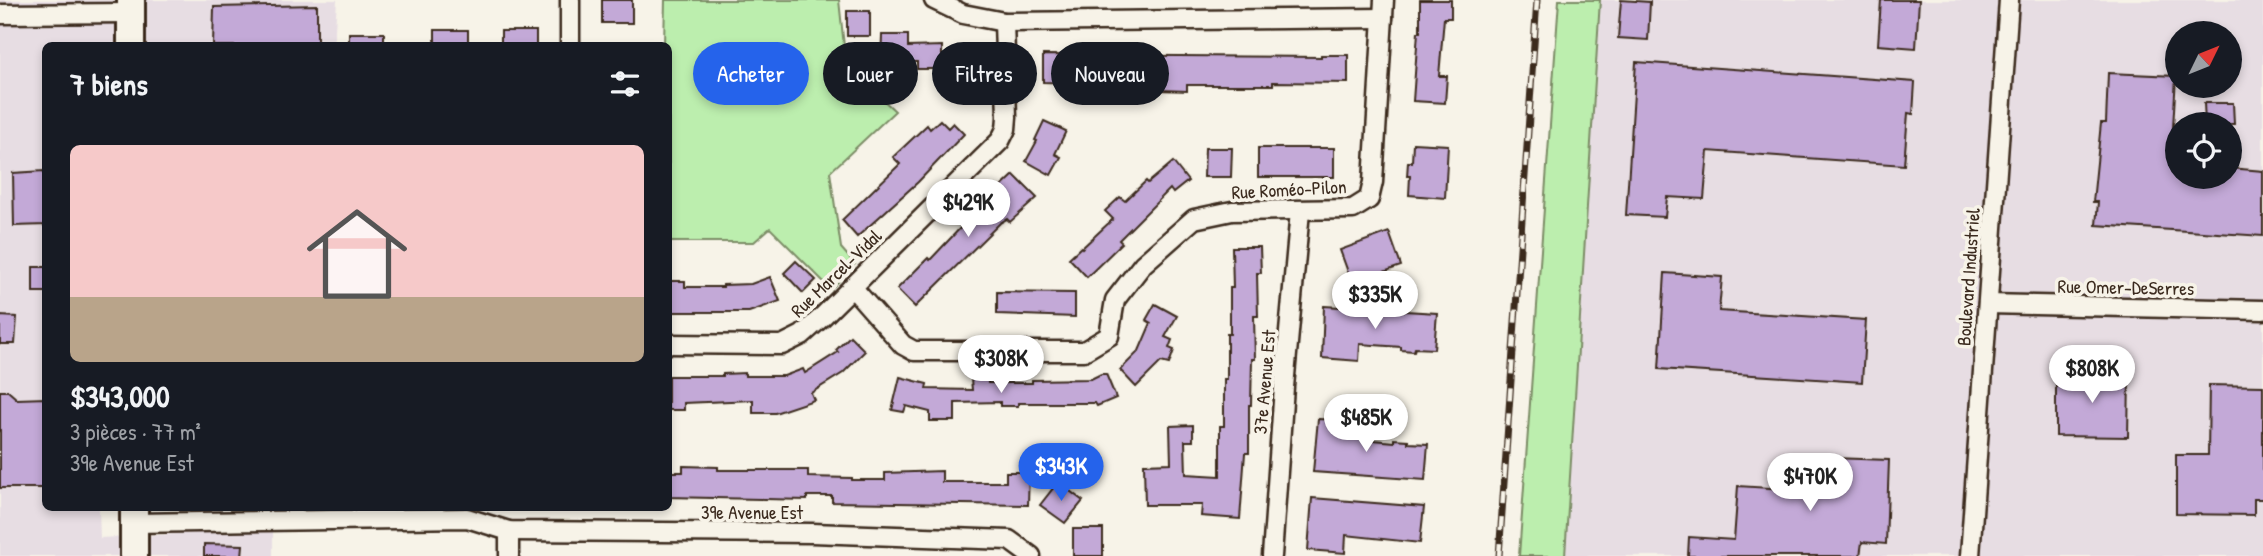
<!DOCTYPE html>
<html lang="fr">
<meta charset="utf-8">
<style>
body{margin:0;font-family:"Patrick Hand",sans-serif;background:#242831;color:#f1f3f6;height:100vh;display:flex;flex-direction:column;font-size:26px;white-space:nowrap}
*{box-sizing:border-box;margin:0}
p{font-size:23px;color:#9ea1a6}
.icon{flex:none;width:38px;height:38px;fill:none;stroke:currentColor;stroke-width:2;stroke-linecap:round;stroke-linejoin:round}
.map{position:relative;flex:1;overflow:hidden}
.details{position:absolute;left:42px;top:42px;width:630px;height:469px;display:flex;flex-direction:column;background:#171b24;border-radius:10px;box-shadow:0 4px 10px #0003}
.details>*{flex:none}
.top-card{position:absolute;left:693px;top:42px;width:665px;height:63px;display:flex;gap:14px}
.needle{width:46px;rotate:47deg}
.fabs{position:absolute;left:2165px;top:21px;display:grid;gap:14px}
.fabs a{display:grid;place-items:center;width:77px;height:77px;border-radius:50%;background:#171b24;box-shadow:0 4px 10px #0003;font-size:35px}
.price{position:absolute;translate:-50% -60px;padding:0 16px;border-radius:24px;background:#fff;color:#222;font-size:23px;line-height:46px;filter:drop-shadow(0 2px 4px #0008)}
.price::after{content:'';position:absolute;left:50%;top:42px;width:21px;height:16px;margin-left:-10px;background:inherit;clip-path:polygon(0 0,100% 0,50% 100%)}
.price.current{background:#2563eb;color:#fff}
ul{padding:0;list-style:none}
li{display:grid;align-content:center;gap:14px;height:371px;padding:0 28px}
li+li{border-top:2px solid #363941}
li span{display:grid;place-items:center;height:217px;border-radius:10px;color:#555}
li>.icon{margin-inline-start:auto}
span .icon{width:126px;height:126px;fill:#fffc;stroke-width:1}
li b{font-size:30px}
h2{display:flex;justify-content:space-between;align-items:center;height:84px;padding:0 28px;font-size:30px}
.chip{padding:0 24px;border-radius:32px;background:#171b24;box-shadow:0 4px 10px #0003;font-size:24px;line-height:63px}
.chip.current{background:#2563eb;color:#fff}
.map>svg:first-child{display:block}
.built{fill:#e7dde3;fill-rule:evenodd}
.green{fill:#bceeae;stroke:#7c8c66;stroke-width:2}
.building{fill:#c3a9d7;stroke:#3b2a1e;stroke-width:2}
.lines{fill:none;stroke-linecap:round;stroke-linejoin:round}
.minor-casing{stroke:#3b2a1e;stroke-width:23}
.primary-casing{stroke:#3b2a1e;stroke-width:32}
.minor{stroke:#f7f3e8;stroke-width:18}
.primary{stroke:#f7f3e8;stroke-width:26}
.rail-casing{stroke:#3b2a1e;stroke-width:7}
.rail{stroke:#f7f3e8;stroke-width:4.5;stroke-dasharray:13;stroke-linecap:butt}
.labels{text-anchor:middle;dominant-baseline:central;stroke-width:7;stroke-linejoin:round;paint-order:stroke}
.street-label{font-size:19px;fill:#3b2a1e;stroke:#f7f3e8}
</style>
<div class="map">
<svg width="2263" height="556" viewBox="0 0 2263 556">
<rect width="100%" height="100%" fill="#f7f3e8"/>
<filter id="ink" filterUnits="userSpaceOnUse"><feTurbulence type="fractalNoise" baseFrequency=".0143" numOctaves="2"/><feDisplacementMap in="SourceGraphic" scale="14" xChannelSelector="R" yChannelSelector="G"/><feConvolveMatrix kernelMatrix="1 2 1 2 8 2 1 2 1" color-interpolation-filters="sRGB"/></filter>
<g filter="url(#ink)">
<g class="built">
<path d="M0 0H337L334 45 46 46V508H99L100 538 273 529V556H0Z"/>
<path d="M1600 0H2263V556H1565ZM2177 33H2230V86H2177ZM2177 124H2230V177H2177Z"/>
</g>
<g class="green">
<path d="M665 0H839L846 65 895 111 830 172 841 248 855 264 831 289 770 228 754 242H669L668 46 664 45Z"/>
<path d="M1559 0H1600L1565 556H1519Z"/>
</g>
<g class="building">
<rect x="602" y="0" width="30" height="23"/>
<path d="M1420 0H1451V18H1444L1439 76H1447L1445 103 1413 101 1418 32H1420Z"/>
<path d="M1621 0 1650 2 1648 40 1618 38Z"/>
<path d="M1881 0H1919L1916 48 1878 45Z"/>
<path d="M317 5V46H213L214 7Z"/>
<rect x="847" y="11" width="23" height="25"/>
<rect x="435" y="30" width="33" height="16"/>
<rect x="501" y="31" width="35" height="15"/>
<rect x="349" y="33" width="35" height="13"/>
<path d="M882 35H908V47L942 46V55H975V83H949V69H917V62H881Z"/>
<path d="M1043 55 1321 57V55H1348V83L1273 82V85H1187V91L1159 90V87L1116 86V80H1091V90H1078V83L1043 82Z"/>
<path d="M1636 62 1915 82 1913 114 1908 113 1904 165 1708 151 1704 199 1667 197 1665 217 1626 215Z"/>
<path d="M2108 73 2176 76 2171 162 2177 163V177H2230V168L2263 171V236L2096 225 2098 202H2093L2101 123H2106Z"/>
<path d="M2204 103H2233L2234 124H2205Z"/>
<path d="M940 120 948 128 953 123 964 134 918 182 857 237 842 220 900 164 893 157 927 125 930 129Z"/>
<path d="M1044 121 1066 131 1055 154 1061 157 1051 175 1026 161 1037 141 1035 140Z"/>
<path d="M1413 143 1448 145 1445 198 1409 195 1410 176H1407L1408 162H1412Z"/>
<path d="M1205 148H1232L1231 177H1204Z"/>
<rect x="1258" y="148" width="76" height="29"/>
<path d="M1173 162 1188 181 1173 193 1170 189 1119 240 1122 243 1087 277 1069 258 1081 247 1082 248 1113 219 1105 211 1120 197 1125 201 1146 181 1148 183Z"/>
<path d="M44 171 46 225 14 226 13 173Z"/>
<path d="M1014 175 1037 198 1010 222 1007 219 1000 223 915 307 897 289 928 258 930 260 982 205Z"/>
<path d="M1389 232 1401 266 1352 283 1340 250Z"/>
<path d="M1232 247H1260L1261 273H1257L1258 316H1254L1255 359H1252L1251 405H1249V453H1245L1240 519 1201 516 1202 505H1145L1144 464 1171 463 1170 426 1193 425V441H1185L1186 474 1220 476V426H1224V379H1227V334H1230V288H1233Z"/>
<path d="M796 261 816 280 803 293 784 273Z"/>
<rect x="33" y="267" width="13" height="25"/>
<path d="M1665 273 1722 277 1719 311 1866 320 1862 382 1659 369Z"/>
<path d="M770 277 780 301 749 312H668V281H685V287H723V285L751 284Z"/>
<path d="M997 292 1075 293V317L997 314Z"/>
<path d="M1155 304 1177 316 1165 337 1172 340 1169 348 1174 350 1169 364 1161 362 1136 387 1120 370 1139 351 1151 323 1146 320Z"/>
<path d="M1324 306 1437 313 1434 349 1415 348 1414 351 1401 350V347L1360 344 1359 361 1322 358Z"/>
<path d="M0 316 17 317 15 344H0Z"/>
<path d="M850 336 865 351 843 373 811 393 814 400 775 413H753V400L684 403V410H668V376H723V374L745 373V376H784L803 369 805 373 838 352 836 350Z"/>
<path d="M1101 374H1106L1116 398 1097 406 1095 403H1018V406H1000V402L955 403V421H930V412L906 406 904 412 892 410 900 377 927 384 926 389 972 390 971 379H988V383H1032V380L1091 379Z"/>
<path d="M2056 374 2129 375 2128 437 2056 436Z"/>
<path d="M2209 385 2263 386V499H2254V515L2176 514V455H2208Z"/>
<path d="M0 391H8L17 399 46 398V488H0Z"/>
<path d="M1318 419 1354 421 1353 438 1394 442V439L1408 440V443L1428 444 1425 480 1313 472Z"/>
<path d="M1803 457 1889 460 1886 544 1862 542 1860 556H1688L1689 537 1734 540 1738 486 1786 489Z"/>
<path d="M683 466 718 467V470H808V477L852 478V480H885V473L942 471V482H1006V472H1029L1028 505 832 502V496H807V500L668 497V472H683Z"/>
<path d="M1058 482 1083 501 1065 523 1040 505Z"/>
<path d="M1312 498 1424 507 1420 543 1346 535 1345 553 1308 550Z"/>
<rect x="1073" y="529" width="30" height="27"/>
<path d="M204 544 243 545 242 556H204Z"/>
</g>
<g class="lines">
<defs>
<g id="minor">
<path d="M934 0 963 14 1004 22 1383 18"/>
<path d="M0 14 131 13"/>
<path d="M570 46V0"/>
<path d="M852 287 903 345 914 351H1084L1109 336 1115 300 1143 264 1194 219 1232 211 1353 209 1369 199 1373 182 1384 0"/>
<path d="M1988 304 2263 310"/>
<path d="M668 344 782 345 802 335 821 318 1000 141 1006 129 1007 117 1004 22"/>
<path d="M134 523 467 518 509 531 812 533 1009 540 1031 556"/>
<path d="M509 531V556"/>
<path d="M1272 556 1284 387 1300 211"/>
<path d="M1970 556 2009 0"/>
</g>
<g id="primary">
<path d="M131 0V46"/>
<path d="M134 508V556"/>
</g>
</defs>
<use href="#minor" class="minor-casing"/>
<use href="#primary" class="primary-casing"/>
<use href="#minor" class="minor"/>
<use href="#primary" class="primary"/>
<defs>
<path id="rail" d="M1499 556 1537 0"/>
</defs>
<use href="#rail" class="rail-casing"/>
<use href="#rail" class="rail"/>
</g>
</g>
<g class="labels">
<g class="street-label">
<text transform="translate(1289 189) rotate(-3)">Rue Roméo-Pilon</text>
<text transform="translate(836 273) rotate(-44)">Rue Marcel-Vidal</text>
<text transform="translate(1968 277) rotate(-86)">Boulevard Industriel</text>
<text transform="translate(2126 287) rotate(1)">Rue Omer-DeSerres</text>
<text transform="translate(1264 382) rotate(-85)">37e Avenue Est</text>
<text x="752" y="512">39e Avenue Est</text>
</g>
</g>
</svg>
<div class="fabs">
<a><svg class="needle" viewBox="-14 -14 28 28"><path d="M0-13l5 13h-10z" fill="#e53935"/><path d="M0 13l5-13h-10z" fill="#9ea1a6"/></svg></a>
<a><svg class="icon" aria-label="locate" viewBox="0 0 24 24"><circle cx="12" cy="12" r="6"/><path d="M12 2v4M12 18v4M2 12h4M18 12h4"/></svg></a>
</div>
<b class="price" style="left:968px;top:239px">$429K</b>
<b class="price" style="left:1375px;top:331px">$335K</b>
<b class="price" style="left:1001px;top:395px">$308K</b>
<b class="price" style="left:2092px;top:405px">$808K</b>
<b class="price" style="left:1366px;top:454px">$485K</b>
<b class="price current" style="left:1061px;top:503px">$343K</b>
<b class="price" style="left:1810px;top:513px">$470K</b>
<div class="top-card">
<a class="chip current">Acheter</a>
<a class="chip">Louer</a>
<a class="chip">Filtres</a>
<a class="chip">Nouveau</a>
</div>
<section class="details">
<h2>7 biens<svg class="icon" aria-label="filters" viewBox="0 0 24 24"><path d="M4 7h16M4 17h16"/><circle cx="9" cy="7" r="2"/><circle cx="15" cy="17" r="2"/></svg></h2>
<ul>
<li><span style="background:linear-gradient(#f6c9c9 70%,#b9a48a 0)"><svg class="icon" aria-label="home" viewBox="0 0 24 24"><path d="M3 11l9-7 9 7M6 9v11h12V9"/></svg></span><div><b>$343,000</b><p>3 pièces · 77 m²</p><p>39e Avenue Est</p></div></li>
</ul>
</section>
</div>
